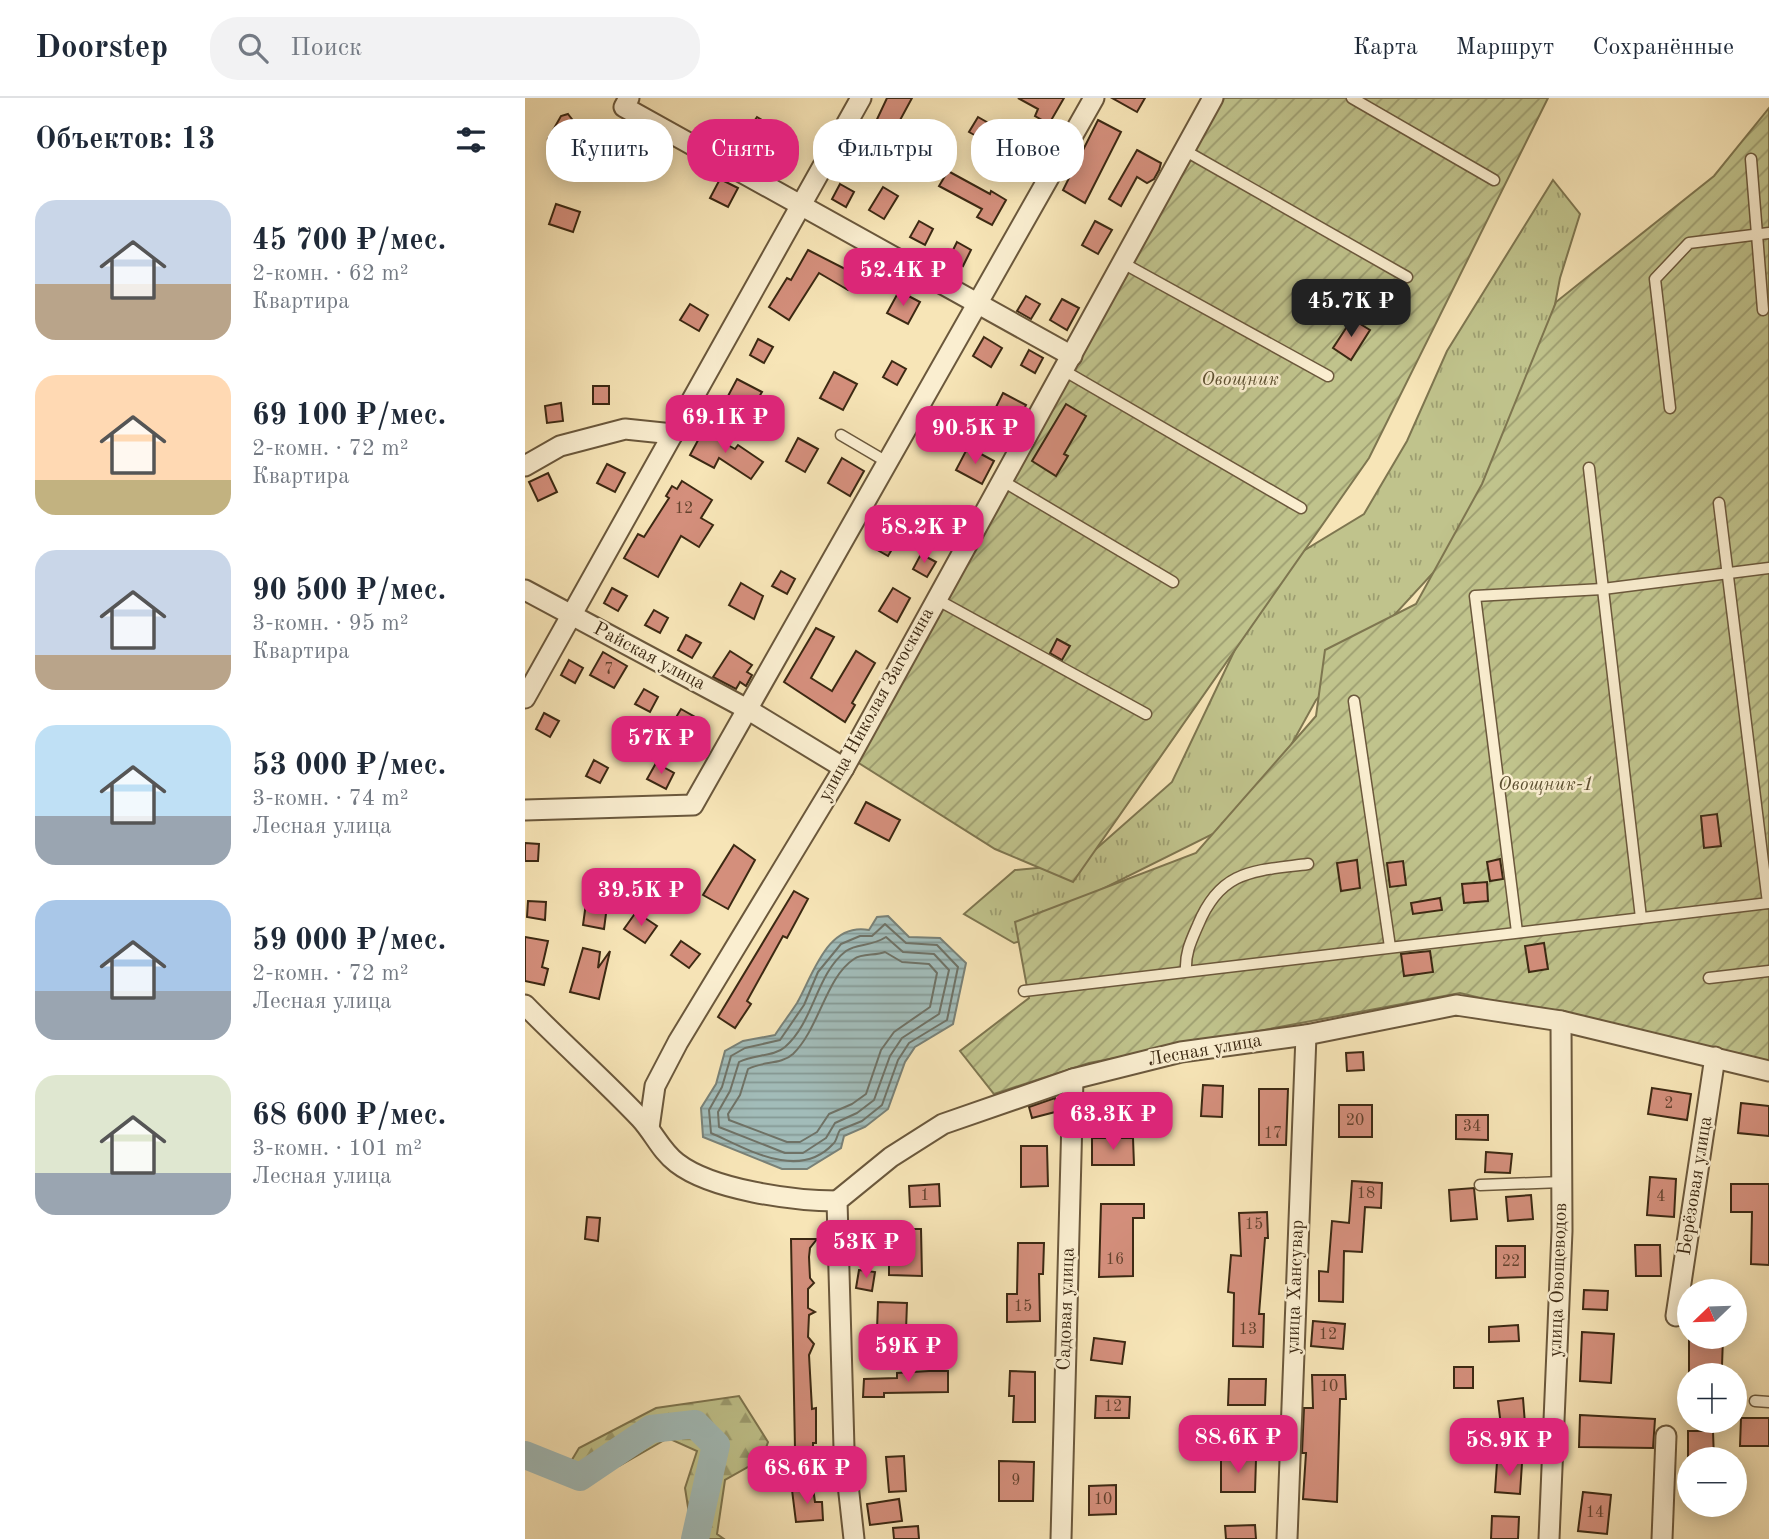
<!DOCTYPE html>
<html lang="ru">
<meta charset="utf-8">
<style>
body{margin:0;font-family:"Old Standard TT",serif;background:#f2f2f3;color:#1f2937;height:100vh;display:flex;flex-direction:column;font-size:26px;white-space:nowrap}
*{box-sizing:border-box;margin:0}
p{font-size:23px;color:#747a83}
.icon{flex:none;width:38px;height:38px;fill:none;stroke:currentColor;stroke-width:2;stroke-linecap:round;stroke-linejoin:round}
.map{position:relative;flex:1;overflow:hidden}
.sheet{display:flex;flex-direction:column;background:#fff;width:525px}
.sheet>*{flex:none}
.hud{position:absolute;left:21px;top:21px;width:665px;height:63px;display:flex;gap:14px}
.needle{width:46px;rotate:247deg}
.controls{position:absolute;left:1152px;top:1181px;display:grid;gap:14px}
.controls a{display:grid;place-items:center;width:70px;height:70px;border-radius:50%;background:#fff;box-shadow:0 4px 18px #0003;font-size:35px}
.price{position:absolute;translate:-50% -60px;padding:0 16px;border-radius:14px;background:#db2777;color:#fff;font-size:23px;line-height:46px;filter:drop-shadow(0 2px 4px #0008)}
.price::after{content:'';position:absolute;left:50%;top:42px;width:21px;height:16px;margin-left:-10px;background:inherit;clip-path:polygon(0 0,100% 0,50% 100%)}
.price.active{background:#222;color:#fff}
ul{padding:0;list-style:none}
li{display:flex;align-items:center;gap:21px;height:175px;padding:0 35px}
li span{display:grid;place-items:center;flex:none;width:196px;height:140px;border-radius:21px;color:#555}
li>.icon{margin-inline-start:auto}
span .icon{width:84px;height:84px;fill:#fffc;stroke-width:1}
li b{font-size:30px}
h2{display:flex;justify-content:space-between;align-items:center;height:84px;padding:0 35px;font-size:30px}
.tag{padding:0 24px;border-radius:28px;background:#fff;box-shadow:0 4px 18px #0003;font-size:24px;line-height:63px}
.tag.active{background:#db2777;color:#fff}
header{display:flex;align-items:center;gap:42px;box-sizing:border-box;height:98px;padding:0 35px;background:#fff;border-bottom:2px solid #e0e1e3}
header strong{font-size:33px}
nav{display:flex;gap:38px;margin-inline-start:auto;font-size:24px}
.search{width:490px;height:63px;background:#f2f2f3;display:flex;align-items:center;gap:18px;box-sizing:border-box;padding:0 24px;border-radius:28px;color:#747a83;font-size:26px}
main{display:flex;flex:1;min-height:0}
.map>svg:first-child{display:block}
.grass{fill:url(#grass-tufts);stroke:#7e7650;stroke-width:2}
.forest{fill:url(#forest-firs);stroke:#7e7650;stroke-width:2}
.garden{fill:url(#garden-furrows);stroke:#7e7650;stroke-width:2}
.water{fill:url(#water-rules);stroke:#798177;stroke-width:2}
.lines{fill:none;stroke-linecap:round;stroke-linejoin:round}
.shore{stroke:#6f7266;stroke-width:2}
.river{stroke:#a2bcb9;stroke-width:28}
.building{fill:#d48f7c;stroke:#3c2913;stroke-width:2}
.service-casing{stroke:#6b583c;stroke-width:13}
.minor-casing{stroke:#6b583c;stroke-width:23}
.service{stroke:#faeed0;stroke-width:10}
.minor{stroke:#faeed0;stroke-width:19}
.labels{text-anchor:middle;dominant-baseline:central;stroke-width:5;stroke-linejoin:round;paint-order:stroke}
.number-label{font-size:16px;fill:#62422d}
.park-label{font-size:19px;font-style:italic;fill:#5d5031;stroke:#faeed0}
.street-label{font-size:19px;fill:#3c2913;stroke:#faeed0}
</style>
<header>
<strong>Doorstep</strong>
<div class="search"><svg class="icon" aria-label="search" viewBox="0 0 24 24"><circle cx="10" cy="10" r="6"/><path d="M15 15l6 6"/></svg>Поиск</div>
<nav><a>Карта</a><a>Маршрут</a><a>Сохранённые</a></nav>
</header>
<main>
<section class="sheet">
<h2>Объектов: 13<svg class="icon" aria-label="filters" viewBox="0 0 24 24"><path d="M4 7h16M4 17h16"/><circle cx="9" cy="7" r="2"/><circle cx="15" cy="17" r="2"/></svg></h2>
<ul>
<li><span style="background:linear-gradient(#c9d6e8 60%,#b9a48a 0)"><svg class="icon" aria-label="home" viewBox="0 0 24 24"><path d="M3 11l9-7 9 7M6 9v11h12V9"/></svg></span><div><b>45 700 ₽/мес.</b><p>2-комн. · 62 m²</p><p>Квартира</p></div></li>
<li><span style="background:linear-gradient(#ffd9b3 75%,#c2b280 0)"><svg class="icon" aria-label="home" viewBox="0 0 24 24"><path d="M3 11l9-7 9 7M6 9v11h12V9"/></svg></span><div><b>69 100 ₽/мес.</b><p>2-комн. · 72 m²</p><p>Квартира</p></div></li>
<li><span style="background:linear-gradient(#c9d6e8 75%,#b9a48a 0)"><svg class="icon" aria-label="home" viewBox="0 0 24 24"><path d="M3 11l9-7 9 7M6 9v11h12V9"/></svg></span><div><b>90 500 ₽/мес.</b><p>3-комн. · 95 m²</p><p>Квартира</p></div></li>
<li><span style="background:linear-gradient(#bfe0f5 65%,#9aa5b1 0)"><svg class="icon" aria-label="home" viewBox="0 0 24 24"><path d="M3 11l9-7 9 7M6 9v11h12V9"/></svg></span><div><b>53 000 ₽/мес.</b><p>3-комн. · 74 m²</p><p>Лесная улица</p></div></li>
<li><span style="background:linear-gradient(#a9c7e8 65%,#9aa5b1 0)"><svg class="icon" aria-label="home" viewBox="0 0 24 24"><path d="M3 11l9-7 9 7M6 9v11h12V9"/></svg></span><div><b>59 000 ₽/мес.</b><p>2-комн. · 72 m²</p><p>Лесная улица</p></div></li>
<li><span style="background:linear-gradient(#dfe7d0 70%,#9aa5b1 0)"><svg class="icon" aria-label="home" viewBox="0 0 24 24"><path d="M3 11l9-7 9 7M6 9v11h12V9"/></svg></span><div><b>68 600 ₽/мес.</b><p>3-комн. · 101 m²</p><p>Лесная улица</p></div></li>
</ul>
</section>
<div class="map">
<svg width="1244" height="1441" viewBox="0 0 1244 1441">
<defs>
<pattern id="grass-tufts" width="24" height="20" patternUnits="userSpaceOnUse" patternTransform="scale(1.75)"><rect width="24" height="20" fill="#c0c38c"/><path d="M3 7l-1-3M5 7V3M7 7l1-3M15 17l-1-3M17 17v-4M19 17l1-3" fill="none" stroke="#9d9e71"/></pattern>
<pattern id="forest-firs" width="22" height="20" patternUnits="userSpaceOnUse" patternTransform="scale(1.75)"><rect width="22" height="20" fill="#c0c38c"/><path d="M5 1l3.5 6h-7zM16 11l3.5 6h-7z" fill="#9d9e71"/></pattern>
<pattern id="garden-furrows" width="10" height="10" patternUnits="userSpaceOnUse" patternTransform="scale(1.75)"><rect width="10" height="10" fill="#c0c38c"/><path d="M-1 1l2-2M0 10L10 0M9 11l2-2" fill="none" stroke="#9d9e71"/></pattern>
<pattern id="water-rules" width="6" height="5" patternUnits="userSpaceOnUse" patternTransform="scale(1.75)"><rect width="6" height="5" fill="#a2bcb9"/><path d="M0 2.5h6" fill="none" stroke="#859995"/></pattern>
</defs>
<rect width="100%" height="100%" fill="#f7e5b7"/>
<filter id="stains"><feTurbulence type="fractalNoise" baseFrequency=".00286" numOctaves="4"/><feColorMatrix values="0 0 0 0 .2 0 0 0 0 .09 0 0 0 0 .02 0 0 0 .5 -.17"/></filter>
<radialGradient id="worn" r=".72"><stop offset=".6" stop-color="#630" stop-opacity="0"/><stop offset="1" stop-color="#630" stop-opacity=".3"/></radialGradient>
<path class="grass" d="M1028 82 1055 116 1035 180 1022 249 953 426 791 602 728 716 559 800 518 836 489 845 439 816 490 772 554 766 647 684 715 541 775 455 839 416 882 343 922 253Z"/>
<path class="forest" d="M214 1298 243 1344 237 1361 200 1382 192 1436 199 1441H168L160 1390 172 1353 143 1340 94 1368 45 1365 54 1350 131 1310Z"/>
<g class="garden">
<path d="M698 0H1023L844 360 548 784 470 751 332 664Z"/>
<path d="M1244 10V970L935 895 564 965 469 996 435 953 504 900 490 824 671 755 791 618 800 552 891 506 957 386 1031 204 1189 78Z"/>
</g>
<path class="water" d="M363 818 384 839 415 840 441 865 428 926 390 949 380 964 363 1011 340 1029 319 1038 316 1050 282 1071H257L178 1039 176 1010 191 986 200 953 218 943 250 937C257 926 265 916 272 905 288 877 302 824 344 832L352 819Z"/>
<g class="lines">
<g class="shore">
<path d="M360 826 381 845 412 847 433 869 422 922 384 945 373 962 357 1007 337 1023 315 1032C312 1036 312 1043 308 1046 274 1083 222 1051 186 1035L184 1012 197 989 206 958 220 950 255 942 279 907 293 874 316 846 335 838H347Z"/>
<path d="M361 839 378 854 409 856 424 872 414 916 377 940 365 958 349 1002 332 1015 310 1025 301 1040 278 1055H260L194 1029 193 1014 205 993 214 964C228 956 249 959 260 949 289 924 291 876 321 853 332 845 346 849 361 839Z"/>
<path d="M360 854 377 864 404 866 412 875 405 909 369 934 356 952 341 996 327 1006 304 1016 292 1034 275 1044H262L204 1022 203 1016 215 997 223 971C237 963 256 967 268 956 294 931 301 879 329 861 337 855 350 858 360 854Z"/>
</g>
<path class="river" d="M0 1357 55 1379 126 1331 170 1326 191 1347 170 1441"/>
</g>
<g class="building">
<path d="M362 0H387L374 24 381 28 372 47 346 34Z"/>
<path d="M493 0H539L524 26 510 18 513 11Z"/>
<path d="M587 0H620L612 14Z"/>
<path d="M43 16 50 25 61 32 49 56 23 41 36 18Z"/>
<path d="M232 19 242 25 240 29 255 38 244 57 217 41Z"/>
<path d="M453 19 495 43 498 38 513 46 499 72 484 63 487 58 444 34Z"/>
<path d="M573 22 596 34 560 105 538 92Z"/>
<path d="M97 46 115 56 106 74 88 65Z"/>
<path d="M612 52 636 65 634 72 629 81 622 85 612 79 596 108 584 101Z"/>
<path d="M423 73 465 96 466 93 481 102 467 127 452 119 457 111 414 88Z"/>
<path d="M195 81 213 90 203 109 185 100Z"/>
<path d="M315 86 329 94 321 109 307 101Z"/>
<path d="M358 89 373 98 359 121 344 112Z"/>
<path d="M31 106 55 114 48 134 24 126Z"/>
<path d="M394 123 408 131 400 147 385 139Z"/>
<path d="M570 123 587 132 573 156 557 147Z"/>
<path d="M432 144 446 152 438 168 424 160Z"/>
<path d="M283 152 332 177 323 192 294 175 264 222 244 209 262 180 266 182Z"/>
<path d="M374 193 395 204 383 226 362 215Z"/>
<path d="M501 198 515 206 506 221 492 213Z"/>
<path d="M537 201 554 210 542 232 525 222Z"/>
<path d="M165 206 183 217 174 233 155 222Z"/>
<path d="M827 221 845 232 826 262 808 250Z"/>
<path d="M459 239 477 250 466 269 448 258Z"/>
<path d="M233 241 248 249 239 265 225 257Z"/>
<path d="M504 252 518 260 510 275 496 267Z"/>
<path d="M367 263 381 271 372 287 358 279Z"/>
<path d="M309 274 332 286 318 312 295 300Z"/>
<path d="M212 281 237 294 227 311 203 298Z"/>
<rect x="68" y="288" width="16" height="18"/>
<path d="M478 295 501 307 489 331 466 319Z"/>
<path d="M36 305 38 323 22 325 20 308Z"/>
<path d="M541 306 561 318 539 356 543 358 531 378 507 363Z"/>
<path d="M178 333 210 351 213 347 238 364 226 381 194 360 189 370 165 357Z"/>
<path d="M273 340 293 351 280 374 261 363Z"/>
<path d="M443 349 469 363 457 386 431 372Z"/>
<path d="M317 360 339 373 325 398 303 385Z"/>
<path d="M82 366 100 375 90 394 72 385Z"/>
<path d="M23 375 32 394 13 403 4 384Z"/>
<path d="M157 383 187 402 176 420 188 427 174 449 156 438 133 479 99 460 113 436 119 439 144 400 141 398 147 388 152 391Z"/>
<path d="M357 435 372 443 363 458 349 450Z"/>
<path d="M396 456 411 464 402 479 388 471Z"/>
<path d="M256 473 270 481 262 496 247 488Z"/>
<path d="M216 485 238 498 229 521 204 507Z"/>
<path d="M87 490 102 498 93 513 79 505Z"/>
<path d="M368 490 385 500 372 524 354 513Z"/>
<path d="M129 512 143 520 135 535 120 527Z"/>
<path d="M291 530 309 539 286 580 307 593 331 553 350 565 327 605 330 607 320 624 259 584Z"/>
<path d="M161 537 176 545 167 560 153 552Z"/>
<path d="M532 541 545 548 537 562 525 555Z"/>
<path d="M205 553 227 567 222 574 227 577 221 588 215 584 211 591 188 579Z"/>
<path d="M78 554 102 568 89 590 65 577Z"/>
<path d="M44 562 58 570 50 585 36 577Z"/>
<path d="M119 591 133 599 125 614 110 606Z"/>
<path d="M156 611 170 619 162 634 147 626Z"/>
<path d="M19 615 34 623 25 639 11 631Z"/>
<path d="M69 662 83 670 75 685 61 678Z"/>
<path d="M131 665 149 675 141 691 122 681Z"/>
<path d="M341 704 375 722 364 743 330 725Z"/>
<path d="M1192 716 1196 748 1179 750 1176 718Z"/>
<path d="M0 745 14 746 13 763H0Z"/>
<path d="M209 747 230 762 203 811 178 797Z"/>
<path d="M975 761 978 781 965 783 962 764Z"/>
<path d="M832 762 835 790 816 793 812 765Z"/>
<path d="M878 763 881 787 865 789 862 765Z"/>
<path d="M962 784 963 803 939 805 937 786Z"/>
<path d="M269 793 283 801 262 840 258 838 222 903 226 906 210 930 193 919Z"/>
<path d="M915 800 917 812 888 816 886 805Z"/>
<path d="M3 803 21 804 20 822 2 819Z"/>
<path d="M61 805 82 808 79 831 58 827Z"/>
<path d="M111 814 132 828 120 845 99 831Z"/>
<path d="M0 839 23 843 17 869 23 871 19 887 0 883Z"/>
<path d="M156 843 175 856 164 870 146 857Z"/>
<path d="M1019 845 1023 871 1004 874 1000 848Z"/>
<path d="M58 850 75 854 73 870 85 853 74 901 45 894Z"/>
<path d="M905 853 908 874 879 878 876 856Z"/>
<path d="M838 954 839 972 822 973 821 955Z"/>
<path d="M678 987 698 988 697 1019 676 1018Z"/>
<path d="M1127 990 1166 996 1162 1022 1123 1016Z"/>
<path d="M734 991H763L761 1047H734Z"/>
<path d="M530 1000 534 1013 507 1020 504 1009Z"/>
<path d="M1216 1005 1244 1008V1038L1213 1035Z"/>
<rect x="814" y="1007" width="33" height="32"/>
<path d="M931 1017H963V1042L931 1041Z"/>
<path d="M567 1040H608L609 1067H567Z"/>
<path d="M496 1048H522L523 1088 496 1089Z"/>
<path d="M961 1054 987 1056 985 1075 960 1074Z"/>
<path d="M1125 1079 1151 1081 1149 1119 1122 1117Z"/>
<path d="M827 1083 857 1085 856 1110 840 1109 837 1154 819 1153 818 1204 794 1203V1173L803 1174 807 1123 824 1125Z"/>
<path d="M414 1086 415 1108 385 1109 384 1088Z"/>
<path d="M1206 1086H1244V1167L1226 1166 1227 1114H1206Z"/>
<path d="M949 1090 952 1121 926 1123 924 1092Z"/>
<path d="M1006 1097 1008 1121 983 1123 981 1099Z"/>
<path d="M576 1106H619V1120H608V1178L574 1179Z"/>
<path d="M742 1114 743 1140H740L734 1216H739L738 1249 708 1248 709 1195 703 1194 706 1157 716 1158 714 1115Z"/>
<path d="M62 1119 75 1120 73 1143 60 1141Z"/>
<path d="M368 1131H396L397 1178 364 1177V1150H355V1137H368Z"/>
<path d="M266 1141H292L285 1150 284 1159 285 1180 289 1185 283 1191V1210L290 1214 284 1217 283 1239 289 1246 284 1257 287 1311 291 1310V1345H288V1350L270 1351Z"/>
<path d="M493 1145H519L518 1176H514L515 1223 482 1224V1196H492Z"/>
<path d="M1110 1147H1135L1136 1178H1111Z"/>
<path d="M971 1148H1000V1179L971 1180Z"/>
<path d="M334 1172 350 1174 347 1193 331 1190Z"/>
<path d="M1059 1192 1083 1193 1082 1212 1058 1211Z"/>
<path d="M353 1204 382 1205 381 1232H352Z"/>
<path d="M788 1223 820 1226 818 1251 786 1248Z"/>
<path d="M993 1227 994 1243 964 1244V1229Z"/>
<path d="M1057 1234 1089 1236 1086 1285 1055 1283Z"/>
<path d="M1164 1239H1198L1197 1268H1177V1278H1164Z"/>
<path d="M569 1240 600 1244 597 1266 566 1262Z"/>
<rect x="929" y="1269" width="19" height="21"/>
<path d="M404 1273H423V1294L359 1295V1299H338L339 1281 372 1280V1275Z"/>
<path d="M485 1273 510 1274V1324H488L489 1298H484Z"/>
<path d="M787 1277H820L821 1301H815L812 1404 778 1401 781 1355H777L779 1310H788Z"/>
<path d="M704 1281H741L740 1307H703Z"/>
<path d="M571 1298 605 1299 604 1320H570Z"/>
<path d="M998 1300 1000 1326 976 1328 973 1303Z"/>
<path d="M1055 1317 1130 1321 1128 1350 1054 1349Z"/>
<path d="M1216 1320H1244V1348H1215Z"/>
<path d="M1163 1333H1188L1189 1362H1163Z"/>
<path d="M379 1358 381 1393 364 1394 361 1359Z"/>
<path d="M696 1361H731L730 1394H696Z"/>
<path d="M474 1363 509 1364 508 1403H474Z"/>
<path d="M972 1364 997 1365 995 1396 970 1394Z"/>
<path d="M591 1387V1416L564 1417V1388Z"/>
<path d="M288 1390 290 1404H297L298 1422 271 1424 267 1392Z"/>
<path d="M1058 1394 1086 1397 1082 1436 1053 1433Z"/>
<path d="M374 1401 377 1423 345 1427 342 1406Z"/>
<path d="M967 1418 994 1419 993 1441H966Z"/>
<path d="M730 1427 731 1441H701L700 1428Z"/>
<path d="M393 1428 394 1441H369L368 1430Z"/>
</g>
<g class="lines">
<defs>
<g id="service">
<path d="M827 0 969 82"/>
<path d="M659 52 882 179"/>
<path d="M1226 61 1238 212"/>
<path d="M596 164 803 278"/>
<path d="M538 272 776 410"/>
<path d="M1145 310 1130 181 1164 145 1244 135"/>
<path d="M316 337 362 364"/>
<path d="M1064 370 1116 820"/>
<path d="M476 382 648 484"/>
<path d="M1194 405 1243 805"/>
<path d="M411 501 621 616"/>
<path d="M829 603 865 849"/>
<path d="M992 834 950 498 1078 491 1244 470"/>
<path d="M661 873C660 855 666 843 673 827 696 771 729 773 783 766"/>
<path d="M1184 880 1244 873"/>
<path d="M499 893 1244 805"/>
<path d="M955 1087 1037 1084"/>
<path d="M1230 1303 1244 1304"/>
</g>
<g id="minor">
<path d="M104 0 99 9 547 258"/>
<path d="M0 368 35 348 100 331 148 336"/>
<path d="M0 492 222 611 319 670"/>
<path d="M0 600 336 0"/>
<path d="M0 712 168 707 569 0"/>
<path d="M0 907C38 946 78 981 115 1020 129 1035 136 1053 152 1065 187 1092 269 1103 312 1103"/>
<path d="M124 1030 130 988 153 944 319 670 688 0"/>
<path d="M1151 1218 1190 959"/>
<path d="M329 1441 319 1350 312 1103 366 1059 418 1026 548 981 656 954 781 937 931 907 1036 923 1244 973"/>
<path d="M536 1441 548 981"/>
<path d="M762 1441 781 937"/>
<path d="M1024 1441 1037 1133 1036 923"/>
<path d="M1137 1441 1141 1338"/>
</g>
</defs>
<use href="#service" class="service-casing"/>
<use href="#minor" class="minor-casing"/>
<use href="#service" class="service"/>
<use href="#minor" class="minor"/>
</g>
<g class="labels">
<g class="number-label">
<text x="159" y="411">12</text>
<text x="84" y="572">7</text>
<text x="1144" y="1006">2</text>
<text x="830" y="1023">20</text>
<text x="947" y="1029">34</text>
<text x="748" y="1036">17</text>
<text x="841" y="1096">18</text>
<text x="400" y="1098">1</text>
<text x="1136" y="1099">4</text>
<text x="729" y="1127">15</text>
<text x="590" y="1162">16</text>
<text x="986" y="1164">22</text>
<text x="498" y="1209">15</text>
<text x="723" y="1232">13</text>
<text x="803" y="1237">12</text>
<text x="804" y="1289">10</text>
<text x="588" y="1309">12</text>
<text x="491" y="1383">9</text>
<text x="578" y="1402">10</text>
<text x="1070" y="1415">14</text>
</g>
<g class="park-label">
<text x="715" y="282">Овощник</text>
<text x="1021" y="687">Овощник-1</text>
</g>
<g class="street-label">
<text transform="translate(124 559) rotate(28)">Райская улица</text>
<text transform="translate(352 607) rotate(-61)">улица Николая Загоскина</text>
<text transform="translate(680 953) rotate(-10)">Лесная улица</text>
<text transform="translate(1171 1088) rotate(-81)">Берёзовая улица</text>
<text transform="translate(1034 1182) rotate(-88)">улица Овощеводов</text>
<text transform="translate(771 1189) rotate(-88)">улица Хансувар</text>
<text transform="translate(542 1211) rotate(-88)">Садовая улица</text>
</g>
</g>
<rect width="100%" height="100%" filter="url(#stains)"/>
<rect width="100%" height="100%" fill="url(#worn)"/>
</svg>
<div class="controls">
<a><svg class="needle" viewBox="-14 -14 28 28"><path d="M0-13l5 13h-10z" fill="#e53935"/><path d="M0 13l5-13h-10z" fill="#747a83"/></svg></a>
<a>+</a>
<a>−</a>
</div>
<b class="price" style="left:378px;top:210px">52.4K ₽</b>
<b class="price active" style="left:826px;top:241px">45.7K ₽</b>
<b class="price" style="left:200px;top:357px">69.1K ₽</b>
<b class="price" style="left:450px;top:368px">90.5K ₽</b>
<b class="price" style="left:399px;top:467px">58.2K ₽</b>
<b class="price" style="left:136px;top:678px">57K ₽</b>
<b class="price" style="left:116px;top:830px">39.5K ₽</b>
<b class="price" style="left:588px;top:1054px">63.3K ₽</b>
<b class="price" style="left:341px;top:1182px">53K ₽</b>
<b class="price" style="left:383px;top:1286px">59K ₽</b>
<b class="price" style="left:713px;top:1377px">88.6K ₽</b>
<b class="price" style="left:984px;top:1380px">58.9K ₽</b>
<b class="price" style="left:282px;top:1408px">68.6K ₽</b>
<div class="hud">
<a class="tag">Купить</a>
<a class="tag active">Снять</a>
<a class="tag">Фильтры</a>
<a class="tag">Новое</a>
</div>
</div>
</main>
